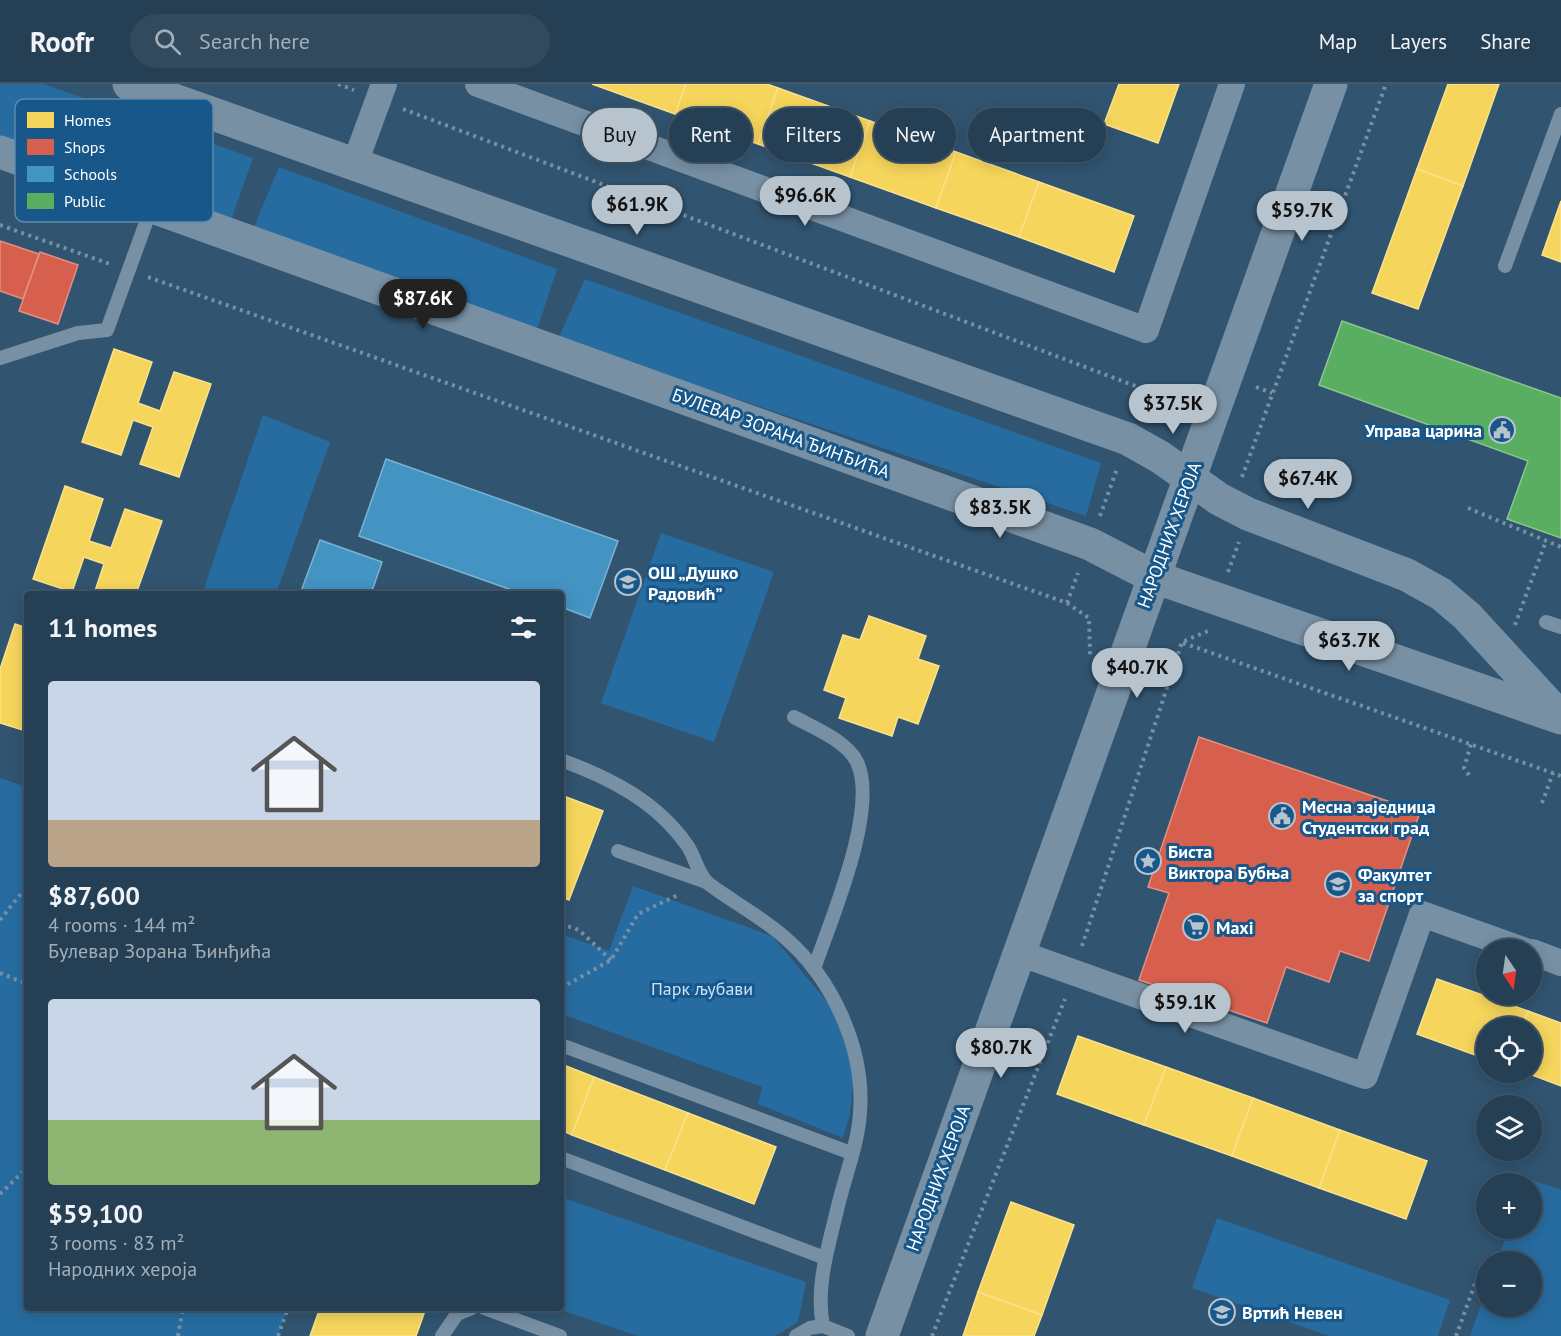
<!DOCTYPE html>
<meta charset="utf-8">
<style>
body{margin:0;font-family:"PT Sans",sans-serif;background:#314a5e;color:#f1f3f6;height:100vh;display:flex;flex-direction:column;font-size:22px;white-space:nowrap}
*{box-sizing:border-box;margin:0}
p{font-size:20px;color:#a3afb8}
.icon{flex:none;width:33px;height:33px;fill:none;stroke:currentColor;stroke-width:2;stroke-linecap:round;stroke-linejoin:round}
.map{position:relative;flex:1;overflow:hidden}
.panel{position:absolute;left:24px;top:507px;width:540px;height:720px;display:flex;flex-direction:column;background:#253f54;border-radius:6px;box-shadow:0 3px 15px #0003,0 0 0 2px #42586b}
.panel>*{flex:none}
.top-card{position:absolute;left:582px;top:24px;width:570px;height:54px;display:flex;gap:12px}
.needle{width:39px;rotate:167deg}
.controls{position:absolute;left:1476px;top:855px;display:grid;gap:12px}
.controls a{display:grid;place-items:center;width:66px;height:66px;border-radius:50%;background:#253f54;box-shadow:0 3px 15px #0003,0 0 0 2px #42586b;font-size:30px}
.price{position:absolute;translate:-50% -51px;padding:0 14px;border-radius:21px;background:#b7c3cd;color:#111;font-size:20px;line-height:39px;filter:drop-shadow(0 2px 3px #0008)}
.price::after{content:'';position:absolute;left:50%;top:36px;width:18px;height:14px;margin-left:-9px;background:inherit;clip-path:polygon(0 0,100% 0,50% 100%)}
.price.selected{background:#222;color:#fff}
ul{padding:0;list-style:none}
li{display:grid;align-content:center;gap:12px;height:318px;padding:0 24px}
li span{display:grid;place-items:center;height:186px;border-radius:6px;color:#555}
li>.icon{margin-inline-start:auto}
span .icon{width:108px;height:108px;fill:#fffc;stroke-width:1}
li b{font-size:26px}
h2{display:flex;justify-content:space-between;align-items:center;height:72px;padding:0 24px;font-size:26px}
.pill{padding:0 21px;border-radius:27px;background:#253f54;box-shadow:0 3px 15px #0003,0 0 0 2px #42586b;font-size:21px;line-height:54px}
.pill.selected{background:#b7c3cd;color:#111}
header{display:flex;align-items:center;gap:36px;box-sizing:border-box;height:84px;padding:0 30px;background:#253f54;border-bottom:2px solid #42586b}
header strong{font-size:28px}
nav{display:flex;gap:33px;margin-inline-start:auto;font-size:21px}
.search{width:420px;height:54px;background:#314a5e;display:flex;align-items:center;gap:15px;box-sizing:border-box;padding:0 21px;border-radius:33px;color:#a3afb8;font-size:22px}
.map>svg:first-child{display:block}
.green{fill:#276ca0}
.homes{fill:#f6d55c;stroke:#f9e28d;stroke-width:1.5}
.shops{fill:#d6604d;stroke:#e29082;stroke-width:1.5}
.schools{fill:#4393c3;stroke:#7bb3d5;stroke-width:1.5}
.public{fill:#5aae61;stroke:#8cc690;stroke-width:1.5}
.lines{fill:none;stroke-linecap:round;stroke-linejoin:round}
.path{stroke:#7890a4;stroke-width:4;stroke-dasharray:3 4.5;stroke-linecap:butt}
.service{stroke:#7890a4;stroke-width:14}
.minor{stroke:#7890a4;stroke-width:26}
.tertiary{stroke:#7890a4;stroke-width:33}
.labels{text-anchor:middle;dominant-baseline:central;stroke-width:6;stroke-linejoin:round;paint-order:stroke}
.poi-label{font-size:18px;font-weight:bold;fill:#fff;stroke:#17578a;text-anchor:start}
.street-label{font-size:18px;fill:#fff;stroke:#17578a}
.park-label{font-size:18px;fill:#c5e4fa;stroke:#17578a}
.key{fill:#17578a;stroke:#5d89ad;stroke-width:1.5}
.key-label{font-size:16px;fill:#fff}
</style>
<header>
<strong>Roofr</strong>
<div class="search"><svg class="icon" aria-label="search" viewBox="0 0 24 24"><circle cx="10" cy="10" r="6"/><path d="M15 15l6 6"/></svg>Search here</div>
<nav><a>Map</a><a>Layers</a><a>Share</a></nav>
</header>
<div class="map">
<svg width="1561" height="1252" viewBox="0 0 1561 1252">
<rect width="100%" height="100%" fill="#315470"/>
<g class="green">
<path d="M0 0H44L253 74 231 136 0 53Z"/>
<path d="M279 83 557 185 537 246 253 145Z"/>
<path d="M585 195 1101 379 1086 432 558 255Z"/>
<path d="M263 331 330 358 276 510H202Z"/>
<path d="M661 449 774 488 714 658 601 619Z"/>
<path d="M0 694 27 703V1224H288L278 1252H0Z"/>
<path d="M633 802 772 852 834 926 854 991 850 1030 843 1054 758 1020 762 1003 567 932 561 937V850L609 867Z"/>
<path d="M1527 1094 1561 1106V1252H1470L1486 1206V1222H1532V1178L1497 1177 1509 1145 1532 1144V1100L1525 1099Z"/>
<path d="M561 1113 806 1198 798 1238 775 1252H638L555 1224H561Z"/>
<path d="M1217 1134 1450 1216 1438 1252H1329L1192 1204Z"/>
</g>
<g class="homes">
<path d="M592 0H686L675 30Z"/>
<path d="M686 0H767L778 4 758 60 675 30Z"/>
<path d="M1119 0H1179L1158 59 1104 40Z"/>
<path d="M1448 0H1499L1463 102 1417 85Z"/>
<path d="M778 4 870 37 850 93 758 60Z"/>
<path d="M870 37 956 68 936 124 850 93Z"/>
<path d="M956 68 1039 98 1019 153 936 124Z"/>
<path d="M1417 85 1463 102 1418 225 1372 209Z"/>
<path d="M1039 98 1134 132 1114 188 1019 153Z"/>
<path d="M1561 117V178L1542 171Z"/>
<path d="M114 265 152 278 138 319 160 327 174 288 211 300 179 393 140 380 153 343 133 336 121 371 82 358Z"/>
<path d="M65 402 103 415 89 457 111 464 125 425 162 437 136 510H94L104 480 84 473 72 508 33 495Z"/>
<path d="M869 532 926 552 918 575 939 582 918 640 898 633 892 652 839 634 846 614 824 606 843 551 860 556Z"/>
<path d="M15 540 27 544V635L23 646 0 639V585Z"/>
<path d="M561 711 603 727 569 816 561 813Z"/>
<path d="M1437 895 1528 927 1522 944H1486V975L1417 950Z"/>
<path d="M1528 927 1561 939V1002L1524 988H1532V944H1522Z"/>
<path d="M1078 952 1166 983 1144 1041 1057 1010Z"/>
<path d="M561 980 594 993 572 1051 561 1046Z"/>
<path d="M1166 983 1253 1014 1232 1072 1144 1041Z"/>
<path d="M594 993 688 1029 665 1086 572 1051Z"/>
<path d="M1253 1014 1340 1046 1319 1104 1232 1072Z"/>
<path d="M688 1029 776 1063 754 1120 665 1086Z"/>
<path d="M1340 1046 1427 1077 1406 1135 1319 1104Z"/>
<path d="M1011 1118 1074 1141 1042 1231 978 1208Z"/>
<path d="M978 1208 1042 1231 1034 1252H963Z"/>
<path d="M320 1224H426L416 1252H310Z"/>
</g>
<g class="shops">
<path d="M0 157 39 170 23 215 0 207Z"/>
<path d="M40 168 78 181 58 240 19 227Z"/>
<path d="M1199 653 1420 728 1369 877 1340 867 1329 898 1286 883 1267 939 1139 896 1169 809 1148 803Z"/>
</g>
<g class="schools">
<path d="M386 375 618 457 590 534 561 523V510H523L359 452Z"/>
<path d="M320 456 382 478 371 510H300Z"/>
</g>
<path class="public" d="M1342 237 1561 314V454L1507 435 1528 377 1319 301Z"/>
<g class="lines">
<g class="path">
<path d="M338 0 354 6"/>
<path d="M403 25 1146 306H1185L1187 301"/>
<path d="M0 141 110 180"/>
<path d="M148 193 1067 519 1089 534 1090 571"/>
<path d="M1256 303 1272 309"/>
<path d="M1138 327 1146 306"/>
<path d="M1242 393 1386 0"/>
<path d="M1468 424 1561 463"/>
<path d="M1100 432 1117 385"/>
<path d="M1228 488 1239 458"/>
<path d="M1067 519 1078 489"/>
<path d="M1515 541 1546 457"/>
<path d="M1183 559 1561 692"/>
<path d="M1469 691 1464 684 1471 660"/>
<path d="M1542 719 1553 689"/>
<path d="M0 836 27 802"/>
<path d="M561 840 579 846 611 876"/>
<path d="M1082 862 1182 558 1208 547 1209 543"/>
<path d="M0 889 27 900"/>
<path d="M561 904 611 876 638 830 678 811"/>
<path d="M0 1110 27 1084"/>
<path d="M178 1252 183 1224"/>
<path d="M278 1252 288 1224"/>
<path d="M932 1252 1065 915"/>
<path d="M1456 1252 1480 1186"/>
</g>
<g class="service">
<path d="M1505 182 1561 30"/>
<path d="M0 274 78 249 107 246 152 122"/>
<path d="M1546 538 1561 543"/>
<path d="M794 633C814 644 847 657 857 678 879 725 831 835 814 885"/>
<path d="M561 676C610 694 656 717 687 761 695 772 698 792 709 800 733 818 760 832 783 852 832 893 865 965 860 1029 858 1060 845 1092 838 1122 829 1161 815 1202 823 1242L848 1252"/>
<path d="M618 767 706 798"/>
<path d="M561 961 851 1069"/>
<path d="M561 1074 825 1174"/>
<path d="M484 1224 560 1252"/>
<path d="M442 1252 457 1230 472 1224"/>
<path d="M796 1252 810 1244 823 1242"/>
</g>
<g class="minor">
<path d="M478 0 1146 246 1232 0"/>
<path d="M355 79 384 0"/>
<path d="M1532 868 1561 879"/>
<path d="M1019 869 1365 992 1422 830 1523 866"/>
</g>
<g class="tertiary">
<path d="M129 0 1128 355 1160 373 1219 415 1248 430 1407 491 1441 510 1467 532 1559 632"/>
<path d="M0 68 1090 460 1154 493 1561 634"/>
<path d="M882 1252 1331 0"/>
</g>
</g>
<defs>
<symbol id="civic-ring" viewBox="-11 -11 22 22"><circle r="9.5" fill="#17578a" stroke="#b7c3cd" stroke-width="1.5"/><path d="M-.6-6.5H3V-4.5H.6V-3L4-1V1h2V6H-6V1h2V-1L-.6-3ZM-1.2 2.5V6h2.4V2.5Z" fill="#b7c3cd"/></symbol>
<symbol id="school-ring" viewBox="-11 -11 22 22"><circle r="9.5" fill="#17578a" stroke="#b7c3cd" stroke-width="1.5"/><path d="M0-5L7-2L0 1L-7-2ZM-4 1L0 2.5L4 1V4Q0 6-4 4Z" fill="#b7c3cd"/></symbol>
<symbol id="sight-ring" viewBox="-11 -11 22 22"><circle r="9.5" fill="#17578a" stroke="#b7c3cd" stroke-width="1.5"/><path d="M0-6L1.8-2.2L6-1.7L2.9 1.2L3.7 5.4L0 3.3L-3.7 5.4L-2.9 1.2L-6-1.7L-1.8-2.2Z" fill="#b7c3cd"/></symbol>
<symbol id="university-ring" viewBox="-11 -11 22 22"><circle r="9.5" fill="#17578a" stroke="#b7c3cd" stroke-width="1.5"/><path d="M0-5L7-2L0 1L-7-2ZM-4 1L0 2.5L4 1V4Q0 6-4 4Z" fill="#b7c3cd"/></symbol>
<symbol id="supermarket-ring" viewBox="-11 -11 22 22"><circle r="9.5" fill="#17578a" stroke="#b7c3cd" stroke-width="1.5"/><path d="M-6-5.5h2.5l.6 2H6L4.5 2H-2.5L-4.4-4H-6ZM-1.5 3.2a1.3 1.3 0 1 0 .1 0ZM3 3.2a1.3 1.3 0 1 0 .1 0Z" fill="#b7c3cd"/></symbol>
</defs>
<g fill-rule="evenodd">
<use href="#civic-ring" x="1487" y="331" width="30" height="30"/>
<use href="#school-ring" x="613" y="483" width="30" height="30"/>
<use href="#civic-ring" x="1267" y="717" width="30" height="30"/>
<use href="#sight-ring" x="1133" y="762" width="30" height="30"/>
<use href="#university-ring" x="1323" y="785" width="30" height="30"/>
<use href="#supermarket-ring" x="1181" y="828" width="30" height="30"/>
<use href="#school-ring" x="1207" y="1213" width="30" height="30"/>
</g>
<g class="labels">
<g class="poi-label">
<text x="1482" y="346" text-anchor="end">Управа царина</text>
<text x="648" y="488">ОШ „Душко<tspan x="648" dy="21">Радовић”</tspan></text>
<text x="1302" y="722">Месна заједница<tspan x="1302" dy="21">Студентски град</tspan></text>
<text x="1168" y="767">Биста<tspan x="1168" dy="21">Виктора Бубња</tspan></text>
<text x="1358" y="790">Факултет<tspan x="1358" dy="21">за спорт</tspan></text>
<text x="1216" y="843">Maxi</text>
<text x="1242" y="1228">Вртић Невен</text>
</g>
<g class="street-label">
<text transform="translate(781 349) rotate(20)">БУЛЕВАР ЗОРАНА ЂИНЂИЋА</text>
<text transform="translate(1169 451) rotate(-70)">НАРОДНИХ ХЕРОЈА</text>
<text transform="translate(938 1094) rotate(-70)">НАРОДНИХ ХЕРОЈА</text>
</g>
<g class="park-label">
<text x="702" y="904">Парк љубави</text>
</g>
</g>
<rect x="15" y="15" width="198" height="123" rx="9" class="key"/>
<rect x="27" y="28" width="27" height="16" fill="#f6d55c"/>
<rect x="27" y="55" width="27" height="16" fill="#d6604d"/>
<rect x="27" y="82" width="27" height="16" fill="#4393c3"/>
<rect x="27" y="109" width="27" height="16" fill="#5aae61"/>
<g class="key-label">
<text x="64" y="42">Homes</text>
<text x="64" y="69">Shops</text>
<text x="64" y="96">Schools</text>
<text x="64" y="123">Public</text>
</g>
</svg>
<div class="controls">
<a><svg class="needle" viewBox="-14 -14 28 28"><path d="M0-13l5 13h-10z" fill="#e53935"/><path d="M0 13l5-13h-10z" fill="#a3afb8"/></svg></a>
<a><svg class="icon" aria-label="locate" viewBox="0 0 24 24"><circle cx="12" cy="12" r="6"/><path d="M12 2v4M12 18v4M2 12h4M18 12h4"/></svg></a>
<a><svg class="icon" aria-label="layers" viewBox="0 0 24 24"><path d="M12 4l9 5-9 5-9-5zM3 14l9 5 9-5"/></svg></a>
<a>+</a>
<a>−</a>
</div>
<b class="price" style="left:805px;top:143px">$96.6K</b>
<b class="price" style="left:637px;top:152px">$61.9K</b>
<b class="price" style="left:1302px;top:158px">$59.7K</b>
<b class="price selected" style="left:423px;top:246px">$87.6K</b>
<b class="price" style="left:1173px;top:351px">$37.5K</b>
<b class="price" style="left:1308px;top:426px">$67.4K</b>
<b class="price" style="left:1000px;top:455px">$83.5K</b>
<b class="price" style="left:1349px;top:588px">$63.7K</b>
<b class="price" style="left:1137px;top:615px">$40.7K</b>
<b class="price" style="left:1185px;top:950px">$59.1K</b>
<b class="price" style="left:1001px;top:995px">$80.7K</b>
<div class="top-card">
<a class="pill selected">Buy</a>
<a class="pill">Rent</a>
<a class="pill">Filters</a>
<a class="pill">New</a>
<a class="pill">Apartment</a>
</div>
<section class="panel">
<h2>11 homes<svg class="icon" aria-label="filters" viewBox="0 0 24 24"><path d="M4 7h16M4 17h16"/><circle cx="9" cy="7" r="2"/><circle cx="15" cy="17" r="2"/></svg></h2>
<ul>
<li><span style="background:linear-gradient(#c9d6e8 75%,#b9a48a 0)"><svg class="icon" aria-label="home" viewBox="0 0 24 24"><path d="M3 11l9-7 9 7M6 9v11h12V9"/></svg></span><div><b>$87,600</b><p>4 rooms · 144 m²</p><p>Булевар Зорана Ђинђића</p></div></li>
<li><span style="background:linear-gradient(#c9d6e8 65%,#8fb573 0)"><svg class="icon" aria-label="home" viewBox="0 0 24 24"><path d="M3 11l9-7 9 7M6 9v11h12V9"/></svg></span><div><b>$59,100</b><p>3 rooms · 83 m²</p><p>Народних хероја</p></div></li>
</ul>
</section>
</div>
